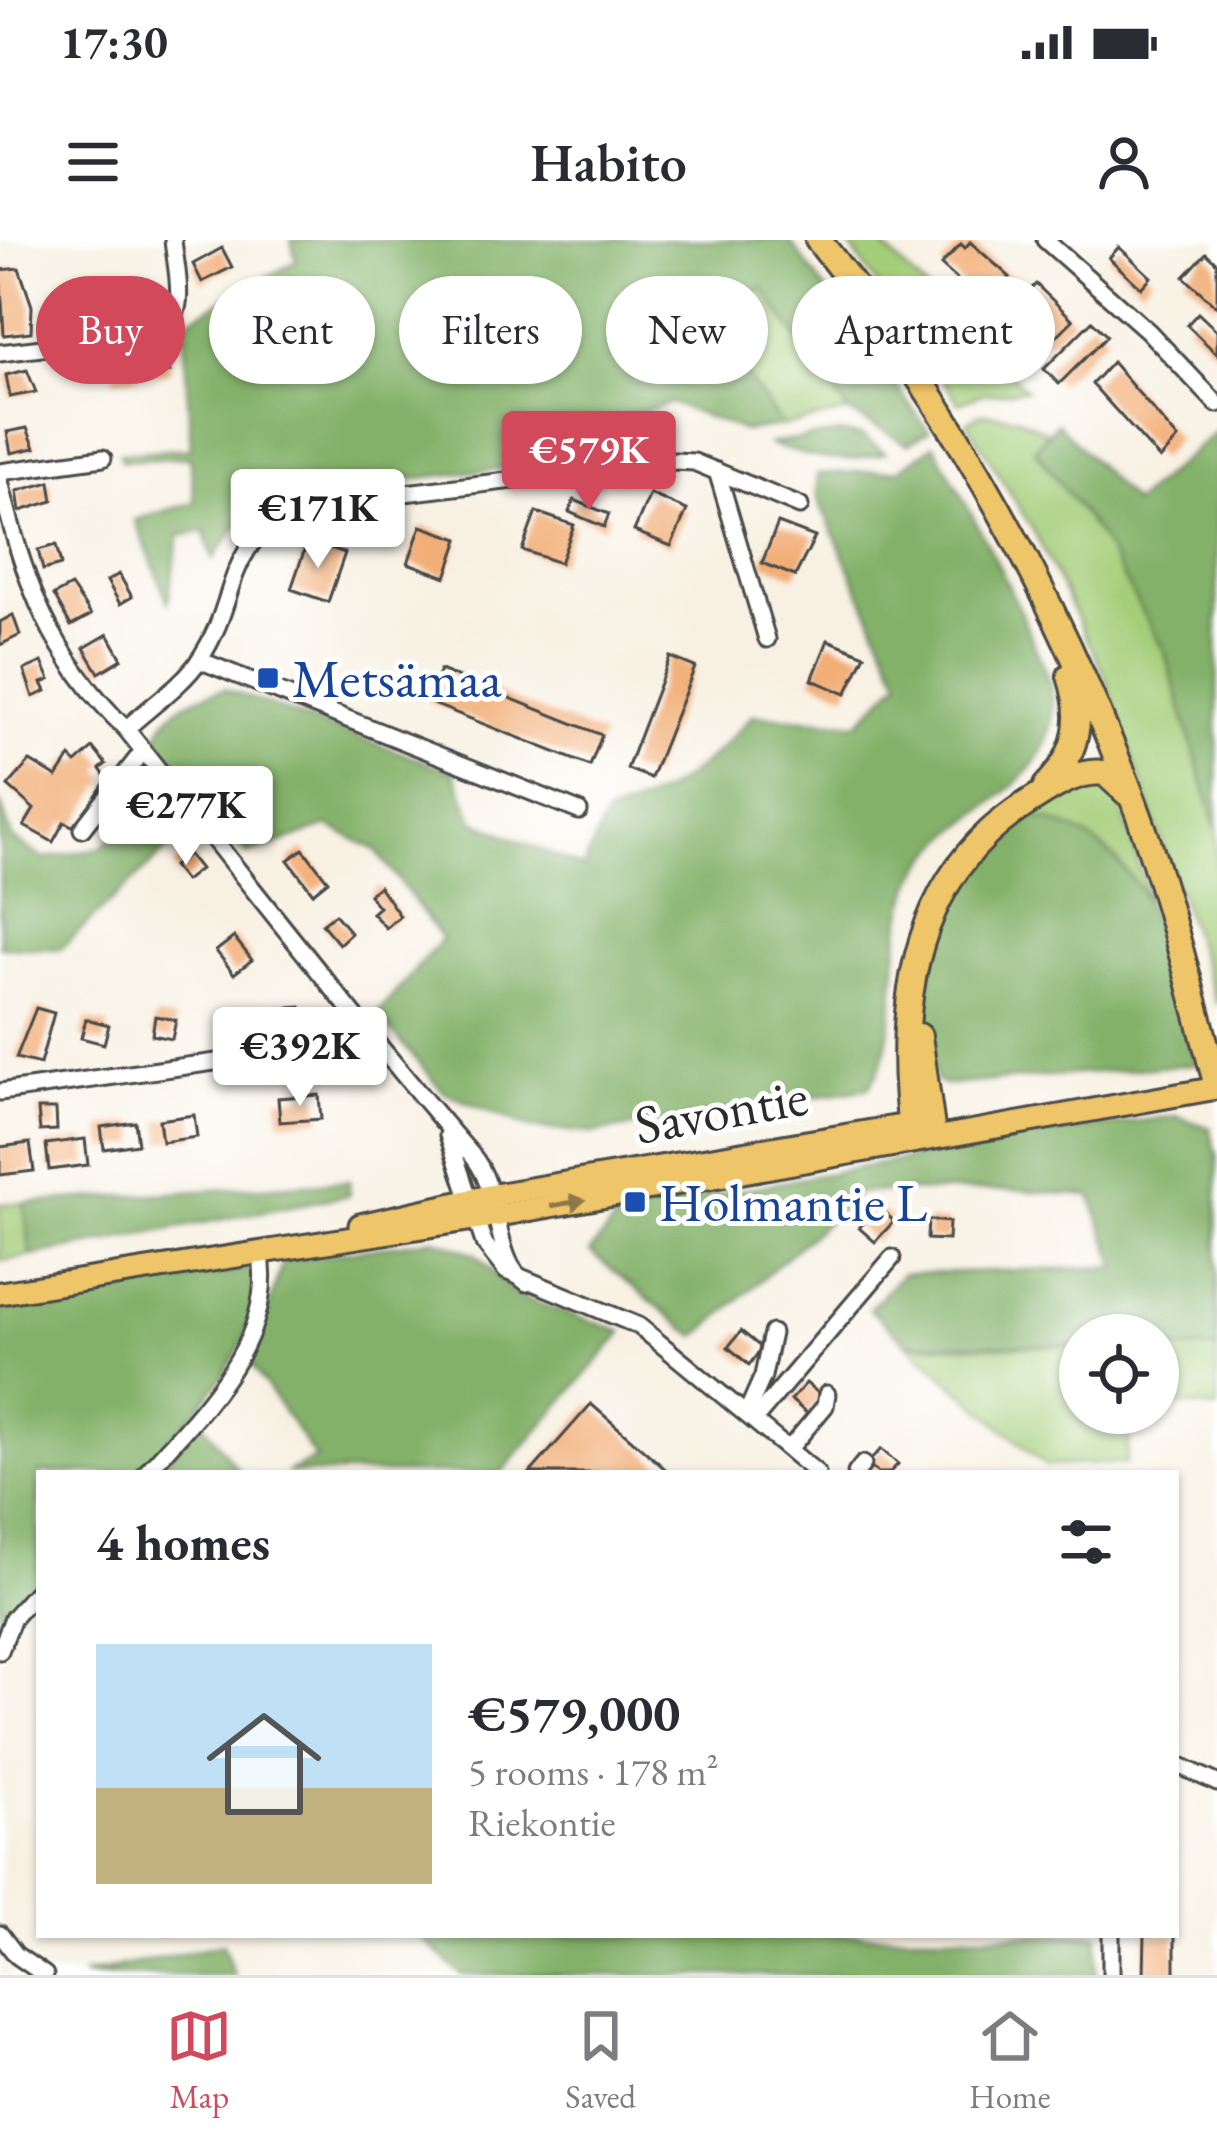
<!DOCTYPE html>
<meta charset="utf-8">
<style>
body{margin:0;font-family:"EB Garamond",serif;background:#f7f7f7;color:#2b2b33;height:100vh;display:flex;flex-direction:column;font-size:45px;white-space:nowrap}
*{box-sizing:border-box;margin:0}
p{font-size:39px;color:#7c7c81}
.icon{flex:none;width:66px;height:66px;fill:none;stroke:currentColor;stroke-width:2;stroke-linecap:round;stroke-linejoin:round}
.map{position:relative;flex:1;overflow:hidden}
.sheet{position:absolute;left:36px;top:1230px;width:1143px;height:468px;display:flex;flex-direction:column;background:#fff;border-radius:0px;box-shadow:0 3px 9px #0004}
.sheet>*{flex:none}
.guide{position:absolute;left:36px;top:36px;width:1146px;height:108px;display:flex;gap:24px}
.buttons{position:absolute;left:1059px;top:1074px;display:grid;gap:24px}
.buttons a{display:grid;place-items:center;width:120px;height:120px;border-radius:50%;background:#fff;box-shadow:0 3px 9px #0004;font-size:60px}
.price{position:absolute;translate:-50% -102px;padding:0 27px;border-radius:12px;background:#fff;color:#222;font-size:39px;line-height:78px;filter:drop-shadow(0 3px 6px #0008)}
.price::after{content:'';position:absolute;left:50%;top:72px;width:36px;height:27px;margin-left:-18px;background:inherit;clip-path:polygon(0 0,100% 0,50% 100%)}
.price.current{background:#d1495b;color:#fff}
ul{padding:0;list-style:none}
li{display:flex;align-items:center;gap:36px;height:300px;padding:0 60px}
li+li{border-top:3px solid #e1e1e2}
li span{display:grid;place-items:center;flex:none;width:336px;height:240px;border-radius:0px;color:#555}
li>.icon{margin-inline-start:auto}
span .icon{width:144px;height:144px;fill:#fffc;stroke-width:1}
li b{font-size:51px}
h2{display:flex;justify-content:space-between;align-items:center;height:144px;padding:0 60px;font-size:51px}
.pill{padding:0 42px;border-radius:54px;background:#fff;box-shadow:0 3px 9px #0004;font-size:42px;line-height:108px}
.pill.current{background:#d1495b;color:#fff}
.status{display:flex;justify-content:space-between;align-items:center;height:84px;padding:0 60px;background:#fff;direction:ltr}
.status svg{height:33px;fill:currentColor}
header{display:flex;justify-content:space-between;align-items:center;height:156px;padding:0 60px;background:#fff;font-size:54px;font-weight:600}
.menu{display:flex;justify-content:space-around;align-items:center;height:168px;border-top:3px solid #e1e1e2;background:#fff;font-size:33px;color:#7c7c81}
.menu a{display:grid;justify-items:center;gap:6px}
.menu .current{color:#d1495b}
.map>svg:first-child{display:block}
.green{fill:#a4ce79;stroke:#687c52;stroke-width:3}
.forest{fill:#83b169;stroke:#576e4a;stroke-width:3}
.building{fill:#f2ae77}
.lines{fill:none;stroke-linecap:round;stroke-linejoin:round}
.minor-casing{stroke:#4a4947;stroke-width:21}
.major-casing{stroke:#4a4947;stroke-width:27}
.highway-casing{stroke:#4a4947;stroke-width:30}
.minor{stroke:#fff;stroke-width:15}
.major{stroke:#eec569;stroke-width:21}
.highway{stroke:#eec569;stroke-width:24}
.oneway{fill:#8c784a}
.transit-dot{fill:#1a4fb4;stroke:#fff;stroke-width:4.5}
.labels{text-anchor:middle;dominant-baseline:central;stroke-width:10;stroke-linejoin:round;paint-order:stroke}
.transit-label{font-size:54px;fill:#164399;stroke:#fff;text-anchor:start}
.street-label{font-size:54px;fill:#2b2b2b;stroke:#fff}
</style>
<div class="status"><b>17:30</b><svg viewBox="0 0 49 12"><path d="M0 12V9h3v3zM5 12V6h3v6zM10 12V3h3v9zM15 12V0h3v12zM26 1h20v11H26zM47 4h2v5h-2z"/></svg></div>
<header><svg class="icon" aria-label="menu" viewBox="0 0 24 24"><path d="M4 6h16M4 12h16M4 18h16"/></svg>Habito<svg class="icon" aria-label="person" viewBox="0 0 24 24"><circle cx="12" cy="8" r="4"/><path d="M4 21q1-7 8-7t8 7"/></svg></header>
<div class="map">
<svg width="1217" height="1735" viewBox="0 0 1217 1735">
<rect width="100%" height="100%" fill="#fff"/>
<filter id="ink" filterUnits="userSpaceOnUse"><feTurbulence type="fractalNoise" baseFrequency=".00833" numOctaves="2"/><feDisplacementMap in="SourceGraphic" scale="24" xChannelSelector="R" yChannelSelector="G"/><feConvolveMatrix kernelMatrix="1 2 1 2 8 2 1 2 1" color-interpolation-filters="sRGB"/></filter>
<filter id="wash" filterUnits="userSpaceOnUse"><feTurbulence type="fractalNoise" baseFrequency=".004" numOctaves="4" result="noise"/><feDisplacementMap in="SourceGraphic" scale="48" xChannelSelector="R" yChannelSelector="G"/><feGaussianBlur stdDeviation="2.7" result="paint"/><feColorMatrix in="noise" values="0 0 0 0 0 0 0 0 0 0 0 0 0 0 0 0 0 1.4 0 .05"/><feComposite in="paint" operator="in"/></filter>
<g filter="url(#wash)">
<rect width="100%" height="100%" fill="#f8f1e3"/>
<g class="green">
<path d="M846 0H877L1026 150 981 154 959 163Z"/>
<path d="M762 47 849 172 782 186 709 85Z"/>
<path d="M981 173 1017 177 1047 192 1035 210 1102 300 1165 412 1217 590V765L1105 435 1036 295 967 182Z"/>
<path d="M1098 541 1119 561 1150 660C1117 621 1083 586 1031 576L1076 547Z"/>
<path d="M24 963 31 1016 0 1021V964Z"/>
<path d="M909 1105 1080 1107V1173H1132L1126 1223 1046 1226Z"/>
<path d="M1158 1108 1217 1109V1169L1158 1162Z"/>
</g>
<g class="forest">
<path d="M291 0H789L929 191 908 204 849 172 762 47 710 85 782 186 744 191 671 163 626 176 601 217 288 253 252 266 213 319 204 291 179 296 168 362 135 280 195 262 190 217 122 221 120 213 191 208 183 82 296 21Z"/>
<path d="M1057 183 1133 263 1217 191V590L1165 412 1102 300 1035 209Z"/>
<path d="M840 193 862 196 885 212C843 227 809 217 768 204Z"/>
<path d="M934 205C969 270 1006 334 1033 402 1039 418 1050 437 1052 454 1057 483 1044 517 1022 537 985 574 934 595 912 645 885 708 905 802 868 848L594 893 530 888 445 853 377 774 442 699 376 610 328 586 248 614 156 500C166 468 194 456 225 449L454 532 474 581 583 628 606 575C679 551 701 530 753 475L858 483 900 440 818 259 817 234 899 230Z"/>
<path d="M165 560 190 588 60 709 0 707V562L12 598 44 619 100 608Z"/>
<path d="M1031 576C1158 601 1167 719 1197 824L945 845 936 841C916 727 930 644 1031 576Z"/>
<path d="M1176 876 1210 888 1217 915V1109L1158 1108V1095H1080V1106L907 1103 869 1069 902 1034 1117 1027 1091 956 1018 950 860 952 696 1097 590 1012 622 972 1025 897Z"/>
<path d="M349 941V955L31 1016 24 963Z"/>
<path d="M434 999 476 1014 516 1056 623 1092 501 1233H286L316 1219 246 1117 261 1091 283 1021Z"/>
<path d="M251 1028C273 1101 184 1184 139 1233H39V1343L0 1385V1071Z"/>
<path d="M201 1180 240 1233H154Z"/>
<path d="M418 1695H1098L1097 1735H462Z"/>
<path d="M223 1704 234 1735H82Z"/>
</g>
<g id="blocks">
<g class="building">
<path d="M970 2 1010 37 1006 41 1013 47 991 70 941 25 961 4 965 8Z"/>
<path d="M1119 7 1151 37 1141 48 1109 18Z"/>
<path d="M222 8 232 27 202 42 193 24Z"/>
<path d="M1206 13 1217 23V67L1184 37Z"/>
<path d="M19 28 32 66 31 92 4 95 0 30Z"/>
<path d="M1036 44 1073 80 1050 103 1013 67Z"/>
<path d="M154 45 161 68 114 75 115 48Z"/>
<path d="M94 54 100 78 91 79 92 85 60 88 58 58Z"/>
<path d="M1198 73 1217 91V114L1187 85Z"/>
<path d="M1092 81 1107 96 1059 144 1044 129Z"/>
<path d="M167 108 170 132 154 135 150 111Z"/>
<path d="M135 117 138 138 114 141 111 120Z"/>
<path d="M1112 122 1178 199 1160 219 1092 144Z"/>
<path d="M27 130 36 152 10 157 6 135Z"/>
<path d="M27 188 35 208 11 213 7 192Z"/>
<path d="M50 242 53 261 20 271 17 251Z"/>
<path d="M650 254 687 270 671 306 634 291Z"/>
<path d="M574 260 609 274 604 287 569 272Z"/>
<path d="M536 272 574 285 560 323 522 310Z"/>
<path d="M778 283 815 297 795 336 762 323Z"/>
<path d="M421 286 459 299 446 337 408 323Z"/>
<path d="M308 300 345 313 328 362 291 349Z"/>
<path d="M56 305 61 325 43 330 38 310Z"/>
<path d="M119 334 132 357 120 364 107 341Z"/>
<path d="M71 346 91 375 71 386 54 355Z"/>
<path d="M13 375 20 395 0 405V382Z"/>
<path d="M108 394 122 419 99 433 84 408Z"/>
<path d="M828 400 865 415 846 454 812 440Z"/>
<path d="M670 417 695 427 651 538 627 529Z"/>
<path d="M42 422 50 440 42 443 46 451 33 457 24 430Z"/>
<path d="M440 430 602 495 590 526 428 462Z"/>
<path d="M93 508 106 524 100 529 107 539 75 587 64 582 53 602 24 586 34 569 8 546 30 521 57 537 70 517 76 523Z"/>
<path d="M303 609 328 641 313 653 288 620Z"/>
<path d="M188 614 200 629 185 641 173 626Z"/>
<path d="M379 646 400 676 386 688 372 673 379 667 369 655Z"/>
<path d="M335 674 351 693 339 704 322 684Z"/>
<path d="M234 697 252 720 234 734 216 711Z"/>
<path d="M301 767 303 793 258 797 256 770Z"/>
<path d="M36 768 54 773 40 824 16 818Z"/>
<path d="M155 776 176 780 172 799 152 795Z"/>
<path d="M86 779 109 785 104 804 81 798Z"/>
<path d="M319 855 321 879 280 882 278 858Z"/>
<path d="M38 869H56L57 890 40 891Z"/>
<path d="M194 875 197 897 162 902 159 880Z"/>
<path d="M135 882 138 904 104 909 101 887Z"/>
<path d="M85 899 88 925 49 930 46 904Z"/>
<path d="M30 903 34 931 0 935V907Z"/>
<path d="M878 967 894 981 875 1002 859 988Z"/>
<path d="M928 980 949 982 948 1000 927 999Z"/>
<path d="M741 1091 762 1108 749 1125 728 1107Z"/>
<path d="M806 1143 822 1156 808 1174 791 1160Z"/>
<path d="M591 1164 670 1233H530Z"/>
<path d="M881 1209 898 1224 889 1233H878L867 1224Z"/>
<path d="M1145 1695H1175V1735H1144Z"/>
</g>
</g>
</g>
<g filter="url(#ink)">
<use href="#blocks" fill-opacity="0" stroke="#4a4947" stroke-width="3"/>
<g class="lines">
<defs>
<g id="minor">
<path d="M1045 0 1148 91 1217 164"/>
<path d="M0 113 159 94C190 76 176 31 173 0"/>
<path d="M717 231 767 399"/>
<path d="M0 232 103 218"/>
<path d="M0 241C24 343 50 415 126 489 240 632 351 776 471 914 504 951 491 1021 527 1043"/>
<path d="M199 420 579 571"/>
<path d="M126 489C148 468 183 445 200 419 241 356 219 313 295 266L675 221 694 222 800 266"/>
<path d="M82 589 143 511"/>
<path d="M0 852 373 800"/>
<path d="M448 895 484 1003 506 1031 639 1086 817 1233"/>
<path d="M747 1172 763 1136 772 1093"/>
<path d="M755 1179 892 1018"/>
<path d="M789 1209 825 1166 827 1154"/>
<path d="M146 1233C201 1170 278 1100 260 1010"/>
<path d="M856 1233 863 1224"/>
<path d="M0 1411 13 1378 39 1349"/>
<path d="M1176 1524 1217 1543"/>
<path d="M0 1694 16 1715 45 1735"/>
<path d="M1111 1695V1735"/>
</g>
<g id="major">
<path d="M360 985 494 955 907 885"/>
<path d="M0 1053 500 975 1217 848"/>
</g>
<g id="highway">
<path d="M818 0C953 167 1060 364 1135 565 1169 656 1191 752 1217 846"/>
<path d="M1046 546C1078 514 1084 479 1070 436"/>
<path d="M919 796 933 895"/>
<path d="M912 898C895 770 910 635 1029 562 1051 548 1078 529 1105 533L1127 553"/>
</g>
</defs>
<use href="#minor" class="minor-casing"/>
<use href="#major" class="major-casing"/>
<use href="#highway" class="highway-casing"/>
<use href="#minor" class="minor"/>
<use href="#major" class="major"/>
<use href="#highway" class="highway"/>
</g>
<defs><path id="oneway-solid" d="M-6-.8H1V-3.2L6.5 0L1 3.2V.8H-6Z" transform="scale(3)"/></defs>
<use class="oneway" href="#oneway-solid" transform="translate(568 963) rotate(-10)"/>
</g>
<g class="transit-dot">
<rect x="256" y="426" width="24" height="24" rx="6"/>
<rect x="623" y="950" width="24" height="24" rx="6"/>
</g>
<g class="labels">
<g class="transit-label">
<text x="292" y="438">Metsämaa</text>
<text x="659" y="962">Holmantie L</text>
</g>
<g class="street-label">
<text transform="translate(721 870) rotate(-10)">Savontie</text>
</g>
</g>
</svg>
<div class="buttons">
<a><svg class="icon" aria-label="locate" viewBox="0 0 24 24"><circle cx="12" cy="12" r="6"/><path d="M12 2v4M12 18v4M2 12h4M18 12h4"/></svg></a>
</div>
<b class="price current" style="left:589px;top:273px">€579K</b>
<b class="price" style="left:318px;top:331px">€171K</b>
<b class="price" style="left:186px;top:628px">€277K</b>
<b class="price" style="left:300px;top:869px">€392K</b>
<div class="guide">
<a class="pill current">Buy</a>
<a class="pill">Rent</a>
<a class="pill">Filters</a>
<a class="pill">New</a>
<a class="pill">Apartment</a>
</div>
<section class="sheet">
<h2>4 homes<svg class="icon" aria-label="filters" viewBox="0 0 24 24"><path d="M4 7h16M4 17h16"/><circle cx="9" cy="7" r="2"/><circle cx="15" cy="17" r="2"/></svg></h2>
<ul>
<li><span style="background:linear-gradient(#bfe0f5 60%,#c2b280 0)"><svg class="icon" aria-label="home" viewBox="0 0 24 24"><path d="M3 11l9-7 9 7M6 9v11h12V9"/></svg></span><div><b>€579,000</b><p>5 rooms · 178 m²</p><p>Riekontie</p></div></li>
</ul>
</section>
</div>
<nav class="menu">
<a class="current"><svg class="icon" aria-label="map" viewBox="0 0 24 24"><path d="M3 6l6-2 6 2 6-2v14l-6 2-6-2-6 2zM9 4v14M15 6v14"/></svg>Map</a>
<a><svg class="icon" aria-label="saved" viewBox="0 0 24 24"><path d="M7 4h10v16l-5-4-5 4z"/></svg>Saved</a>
<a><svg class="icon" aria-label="home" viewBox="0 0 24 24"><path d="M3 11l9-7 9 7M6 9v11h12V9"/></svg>Home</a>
</nav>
